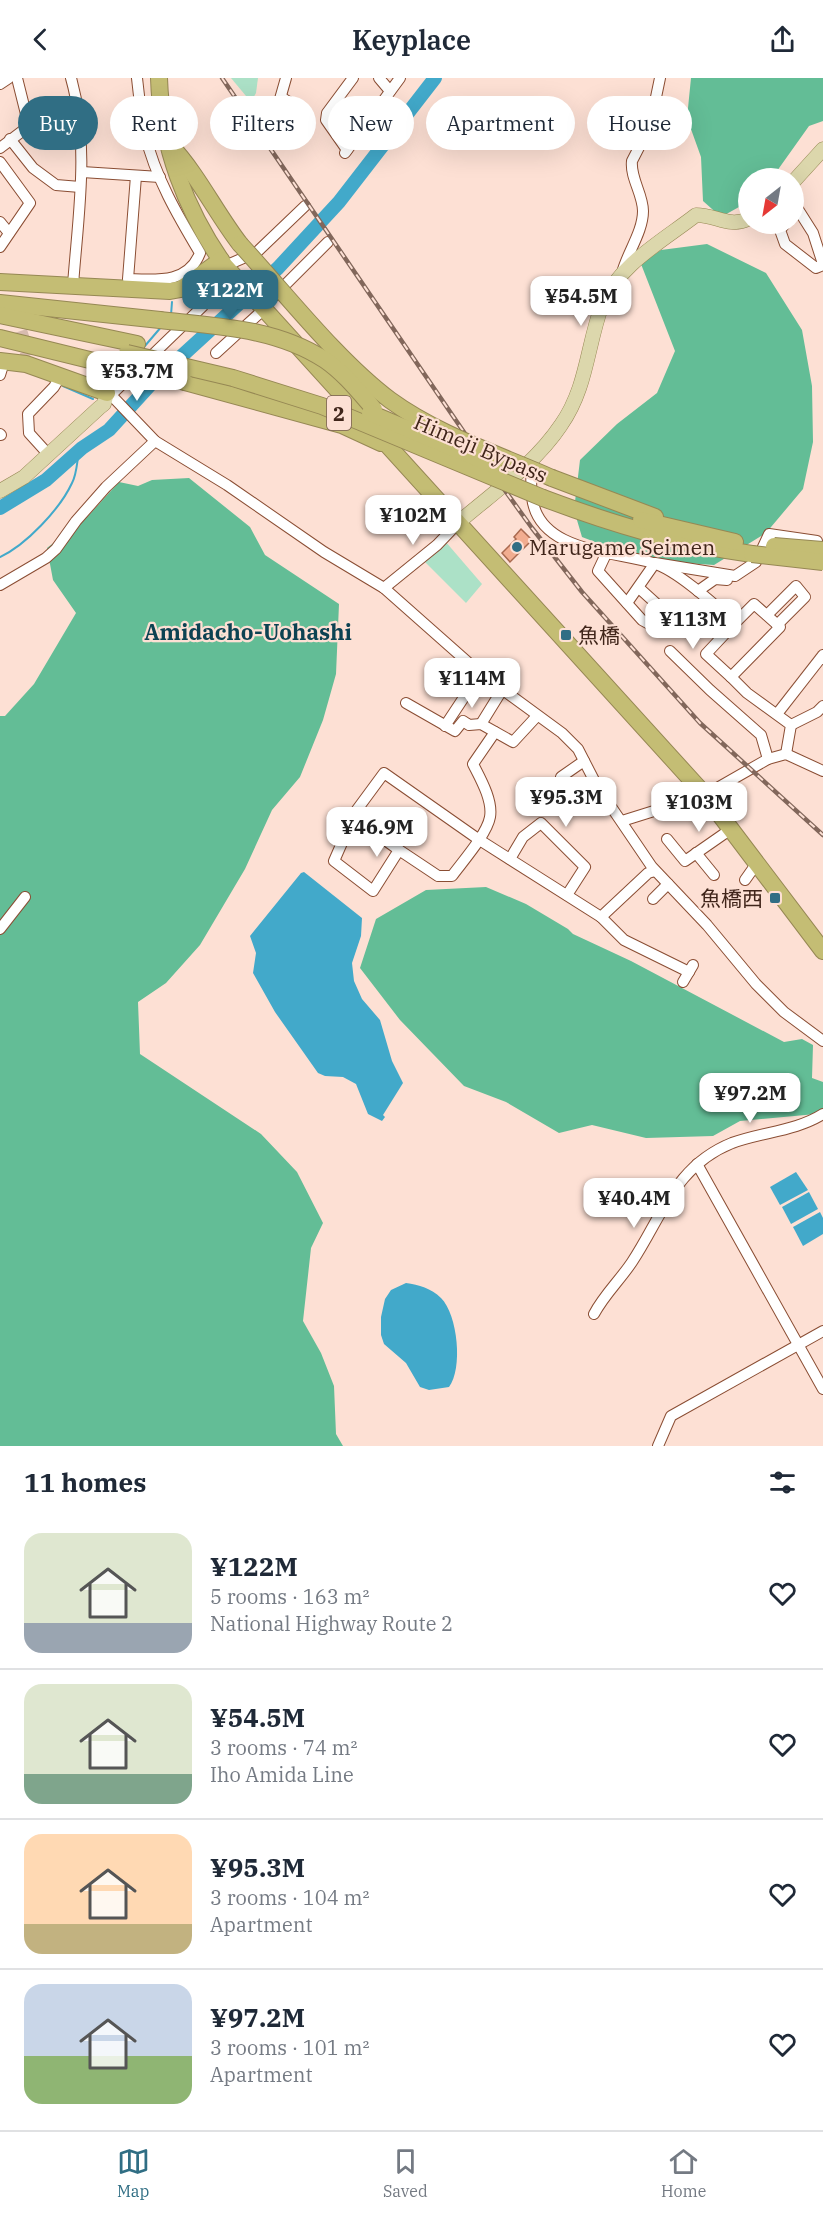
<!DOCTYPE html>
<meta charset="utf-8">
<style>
body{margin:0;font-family:"IBM Plex Serif","Noto Sans JP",serif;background:#f2f2f3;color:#1f2937;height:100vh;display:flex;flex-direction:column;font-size:22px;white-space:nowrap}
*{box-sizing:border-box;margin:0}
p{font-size:20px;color:#747a83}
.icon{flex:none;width:33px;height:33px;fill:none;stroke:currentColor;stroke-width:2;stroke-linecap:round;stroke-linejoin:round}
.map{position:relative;height:1368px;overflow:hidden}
.panel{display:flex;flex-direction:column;background:#fff;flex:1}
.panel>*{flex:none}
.banner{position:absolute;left:18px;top:18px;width:788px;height:54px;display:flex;gap:12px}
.needle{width:39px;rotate:211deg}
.controls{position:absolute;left:738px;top:90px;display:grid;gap:12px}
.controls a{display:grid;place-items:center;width:66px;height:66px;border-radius:50%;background:#fff;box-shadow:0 6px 24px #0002;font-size:30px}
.price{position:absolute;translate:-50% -51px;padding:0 14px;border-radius:12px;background:#fff;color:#222;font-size:20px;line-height:39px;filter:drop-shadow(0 2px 3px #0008)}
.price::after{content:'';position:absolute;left:50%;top:36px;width:18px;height:14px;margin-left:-9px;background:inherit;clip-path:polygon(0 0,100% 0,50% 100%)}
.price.on{background:#306e84;color:#fff}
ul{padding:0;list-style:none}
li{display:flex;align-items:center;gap:18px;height:150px;padding:0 24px}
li+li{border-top:2px solid #e0e1e3}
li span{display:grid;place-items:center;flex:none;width:168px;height:120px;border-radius:18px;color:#555}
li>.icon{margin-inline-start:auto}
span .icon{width:72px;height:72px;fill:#fffc;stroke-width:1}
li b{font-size:26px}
h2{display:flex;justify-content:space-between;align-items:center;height:72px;padding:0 24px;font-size:26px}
.chip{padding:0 21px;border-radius:27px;background:#fff;box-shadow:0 6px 24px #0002;font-size:21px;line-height:54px}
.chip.on{background:#306e84;color:#fff}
header{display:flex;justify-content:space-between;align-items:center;height:78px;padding:0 24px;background:#fff;font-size:27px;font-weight:600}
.tabs{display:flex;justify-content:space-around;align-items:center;height:84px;border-top:2px solid #e0e1e3;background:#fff;font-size:16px;color:#747a83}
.tabs a{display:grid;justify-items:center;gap:3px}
.tabs .on{color:#306e84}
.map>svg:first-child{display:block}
.green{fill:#ace1c7}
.forest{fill:#63bd96}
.water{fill:#42a9ca}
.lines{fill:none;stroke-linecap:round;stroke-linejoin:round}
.stream{stroke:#42a9ca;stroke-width:2}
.river{stroke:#42a9ca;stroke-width:14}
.building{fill:#f2ad90;stroke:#a9694f;stroke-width:1.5}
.major-tunnel{stroke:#d7bbaf;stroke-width:14;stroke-dasharray:14 7;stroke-linecap:butt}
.minor-casing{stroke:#8a4d33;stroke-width:12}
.major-casing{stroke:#968854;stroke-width:15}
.highway-casing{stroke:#968854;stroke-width:18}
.minor{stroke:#fff;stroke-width:10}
.major{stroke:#dcd7ac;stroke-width:14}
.highway{stroke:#c4bd74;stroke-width:16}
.rail-casing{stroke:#82675b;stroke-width:4.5}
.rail{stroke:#fde0d4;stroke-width:2;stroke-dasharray:7;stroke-linecap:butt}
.highway-bridge-casing{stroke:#968854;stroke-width:18;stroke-linecap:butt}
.highway-bridge{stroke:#c4bd74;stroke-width:16}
.poi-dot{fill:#306e84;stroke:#fde0d4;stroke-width:2}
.labels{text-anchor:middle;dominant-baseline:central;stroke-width:4.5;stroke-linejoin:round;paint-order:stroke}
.shield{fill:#fde0d4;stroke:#795d52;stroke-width:1.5}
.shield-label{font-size:20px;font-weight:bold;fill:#40251a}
.street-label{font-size:21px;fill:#40251a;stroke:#fde0d4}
.poi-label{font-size:21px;fill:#40251a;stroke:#fde0d4;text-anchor:start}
.neighbourhood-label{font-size:22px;font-weight:bold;fill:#0c4252;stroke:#fde0d4}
</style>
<header><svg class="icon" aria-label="back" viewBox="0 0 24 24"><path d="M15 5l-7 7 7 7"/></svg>Keyplace<svg class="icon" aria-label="share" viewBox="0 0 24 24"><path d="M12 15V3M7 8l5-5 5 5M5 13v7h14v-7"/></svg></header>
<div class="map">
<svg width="823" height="1368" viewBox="0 0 823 1368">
<rect width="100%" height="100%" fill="#fde0d4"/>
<g class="green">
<path d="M231 0H258L256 15 251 24Z"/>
<path d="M445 463 482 506 466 525 423 482Z"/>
</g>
<g class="forest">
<path d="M691 0H823V43L809 48 772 100H748V124L721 139 703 123 701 79 687 40Z"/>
<path d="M707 166 766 195 802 252 812 308 813 364 803 411 766 455 714 487 642 482 582 459 574 432 580 382 617 346 657 315 675 273 641 186 661 172Z"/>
<path d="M189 400 250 449 265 477 339 526 336 596 323 642 300 699 272 732 245 791 200 867 166 905 138 924 140 976 261 1056 297 1094 323 1145 311 1170 303 1243 321 1275 334 1308 336 1356 343 1368H0V638H5L34 606 76 535 53 502 47 470 88 438 119 404 138 408 152 402Z"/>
<path d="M486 809 526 826 568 851 573 856 631 883 784 964 802 961 813 967 812 1000 823 1004V1030L816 1036 740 1043 713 1058 646 1060 592 1047 559 1055 506 1024 464 1008 400 942 360 890 376 841 426 812Z"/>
</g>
<g class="water">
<path d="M304 794 362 840 361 858 352 885 354 903 362 921 380 942 392 983 403 1005 383 1037 385 1039 382 1043 368 1036 356 1006 343 999 325 998 318 995 275 934 253 895 256 875 250 858 301 795Z"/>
<path d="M796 1094 808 1112 780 1127 770 1109Z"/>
<path d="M809 1114 818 1131 791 1146 782 1129Z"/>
<path d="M820 1134 823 1140V1156L803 1168 793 1149Z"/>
<path d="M406 1205C419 1207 431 1210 441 1220 458 1237 463 1291 449 1309L429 1312 420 1309 406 1285 384 1266 381 1257V1239L385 1221 391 1212Z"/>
</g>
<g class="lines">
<g class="stream">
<path d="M171 237 172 224"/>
<path d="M144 269 162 248"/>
<path d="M109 306 120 295"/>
<path d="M63 308 93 321"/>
<path d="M0 479C26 467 60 431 72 405 77 396 77 383 79 373"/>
</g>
<path class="river" d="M0 430 46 402 82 370 109 352 150 307 278 190 339 124 435 0"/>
</g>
<path class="building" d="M521 451 532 462 510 484 502 475 516 461 514 459Z"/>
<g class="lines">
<path class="major-tunnel" d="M14 233 28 278"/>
<defs>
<g id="minor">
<path d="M17 0 29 48"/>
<path d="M71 0C90 67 78 138 73 207"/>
<path d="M379 0 390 13"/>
<path d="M0 6 9 0"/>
<path d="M281 19 300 31"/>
<path d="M274 42 286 0"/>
<path d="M10 61 33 90 56 107 80 109"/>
<path d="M0 70 29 48 80 41"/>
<path d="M347 72 326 42 327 35 353 0"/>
<path d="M345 75 400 0"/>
<path d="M0 84 30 125 0 169"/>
<path d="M82 94 160 99"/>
<path d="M136 98 128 201C156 202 188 206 200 175 178 138 155 99 145 56 141 38 139 18 137 0"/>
<path d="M794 125 813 155 823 186"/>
<path d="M0 144 9 155"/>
<path d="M785 146 780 152 785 166 816 190 823 187"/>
<path d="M225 188 257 174 305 128"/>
<path d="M622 195C627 175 643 154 643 133 643 116 630 100 632 83L650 48 660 0"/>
<path d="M262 230 328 164"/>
<path d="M216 275 263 232"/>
<path d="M0 297 4 284"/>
<path d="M107 315 111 317 155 363 227 407 324 474 384 510 480 595 562 655 578 671 597 708 652 789 707 847 756 906 784 934 823 963"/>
<path d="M111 317 203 228"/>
<path d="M0 356 1 357"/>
<path d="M48 376 29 355 28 336 54 309 61 297"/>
<path d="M532 386C532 397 530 408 532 419 538 474 613 473 653 485 677 492 716 528 735 545L754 526 780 549 731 599 747 615 791 647 786 676"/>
<path d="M606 476 598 493 642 542 662 553 672 540 639 510"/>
<path d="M0 507 46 480 56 471 76 443 106 409 155 363"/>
<path d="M384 510 437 467 459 444"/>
<path d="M698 513 715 501 727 502"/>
<path d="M627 525 655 485 735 498 756 484 769 456 817 463"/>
<path d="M767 537 796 508 805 519 777 547"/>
<path d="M670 573 710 612 761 657 768 681"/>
<path d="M731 599 706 576 735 545"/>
<path d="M406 625 455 653 463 643 469 647 481 646 513 664 537 638"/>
<path d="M777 636 823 577"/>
<path d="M481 646 502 612"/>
<path d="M791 647 817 634 823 628"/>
<path d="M445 648 480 595"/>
<path d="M495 654 473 686C480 700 493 722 490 739 487 756 463 783 452 798H438L399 772 373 813 334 783 356 733 384 695 478 761 601 839 648 795 655 793"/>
<path d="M561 699 584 683"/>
<path d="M353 739 399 772"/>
<path d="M622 743 705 717 768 681 786 676 823 693"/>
<path d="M667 761 685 783 731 751"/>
<path d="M696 775 714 797"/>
<path d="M510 781 523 759 541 745 585 789 567 817"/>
<path d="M745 802 757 785"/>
<path d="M653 821 668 806"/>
<path d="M601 839 624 862 689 894"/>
<path d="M0 851 25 819"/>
<path d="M683 904 693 887"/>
<path d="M697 1086 823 1311"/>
<path d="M594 1236C604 1217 620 1202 632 1184 663 1137 675 1088 732 1065 762 1054 796 1053 823 1036"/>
<path d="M658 1368 671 1338 823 1253"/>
</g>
<g id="major">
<path d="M794 103 823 71"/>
<path d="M0 413 24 399 99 330 104 326 107 315"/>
<path d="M459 444C494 414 535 386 561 347 587 310 587 268 602 227 618 187 664 162 696 137 716 137 729 150 748 141"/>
</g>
<g id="highway">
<path d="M159 0C161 68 186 133 225 188L705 717 823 873"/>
<path d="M171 68C198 97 216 135 240 166"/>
<path d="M0 204 170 213 181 211 221 182"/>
<path d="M0 225 160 242"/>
<path d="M0 237 137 266"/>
<path d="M0 260 110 287"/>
<path d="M0 283 26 286 107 315"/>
<path d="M185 304 342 347 381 365"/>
<path d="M552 400 655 439"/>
<path d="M543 420C612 446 678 466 752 476"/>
<path d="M641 442 735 464"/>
</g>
</defs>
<use href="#minor" class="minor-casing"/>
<use href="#major" class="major-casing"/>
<use href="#highway" class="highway-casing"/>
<use href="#minor" class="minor"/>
<use href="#major" class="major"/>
<use href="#highway" class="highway"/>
<defs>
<path id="rail" d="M222 0 483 382 532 450 582 514 700 645 823 757"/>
</defs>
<use href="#rail" class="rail-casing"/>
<use href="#rail" class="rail"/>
<defs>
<g id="highway-bridge">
<path d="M240 166C286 216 337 282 390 322 438 357 498 376 552 400"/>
<path d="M160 242C216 248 276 250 325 282 344 295 359 314 374 331"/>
<path d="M127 275 233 300 322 328 543 420"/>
<path d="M110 287 185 304"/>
<path d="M370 335 493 387"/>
<path d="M774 468 823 472"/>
<path d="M752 476 823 484"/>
</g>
</defs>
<use href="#highway-bridge" class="highway-bridge-casing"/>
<use href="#highway-bridge" class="highway-bridge"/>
</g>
<g class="poi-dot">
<circle cx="517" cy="469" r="6"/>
<rect x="560" y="551" width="12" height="12" rx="3"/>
<rect x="769" y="814" width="12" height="12" rx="3"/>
</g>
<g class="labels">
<rect class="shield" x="327" y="318" width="24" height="34" rx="4.5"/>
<g class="shield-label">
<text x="339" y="335">2</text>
</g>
<g class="street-label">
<text transform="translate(481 370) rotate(23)">Himeji Bypass</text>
</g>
<g class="poi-label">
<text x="529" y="469">Marugame Seimen</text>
<text x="578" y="557">魚橋</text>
<text x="763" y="820" text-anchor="end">魚橋西</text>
</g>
<g class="neighbourhood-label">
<text x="248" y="553">Amidacho-Uohashi</text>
</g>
</g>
</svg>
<div class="controls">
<a><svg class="needle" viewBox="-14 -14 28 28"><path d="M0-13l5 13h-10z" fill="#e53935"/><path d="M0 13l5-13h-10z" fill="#747a83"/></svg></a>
</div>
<b class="price on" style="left:230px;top:243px">¥122M</b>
<b class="price" style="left:581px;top:249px">¥54.5M</b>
<b class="price" style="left:137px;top:324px">¥53.7M</b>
<b class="price" style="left:413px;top:468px">¥102M</b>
<b class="price" style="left:693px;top:572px">¥113M</b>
<b class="price" style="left:472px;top:631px">¥114M</b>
<b class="price" style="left:566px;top:750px">¥95.3M</b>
<b class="price" style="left:699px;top:755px">¥103M</b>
<b class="price" style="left:377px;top:780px">¥46.9M</b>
<b class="price" style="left:750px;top:1046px">¥97.2M</b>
<b class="price" style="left:634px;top:1151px">¥40.4M</b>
<div class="banner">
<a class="chip on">Buy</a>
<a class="chip">Rent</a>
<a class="chip">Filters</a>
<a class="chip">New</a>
<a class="chip">Apartment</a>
<a class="chip">House</a>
</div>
</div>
<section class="panel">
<h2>11 homes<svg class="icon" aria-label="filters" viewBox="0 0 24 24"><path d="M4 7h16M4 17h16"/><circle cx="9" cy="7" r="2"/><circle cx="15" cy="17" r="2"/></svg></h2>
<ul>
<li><span style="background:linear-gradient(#dfe7d0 75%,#9aa5b1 0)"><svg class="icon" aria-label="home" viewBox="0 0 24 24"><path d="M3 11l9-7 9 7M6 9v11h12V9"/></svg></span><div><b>¥122M</b><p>5 rooms · 163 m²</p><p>National Highway Route 2</p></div><svg class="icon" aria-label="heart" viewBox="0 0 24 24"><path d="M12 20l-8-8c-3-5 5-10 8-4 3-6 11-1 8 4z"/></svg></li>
<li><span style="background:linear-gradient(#dfe7d0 75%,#7fa58c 0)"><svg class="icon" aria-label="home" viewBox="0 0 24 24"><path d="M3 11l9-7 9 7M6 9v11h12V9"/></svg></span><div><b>¥54.5M</b><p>3 rooms · 74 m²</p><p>Iho Amida Line</p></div><svg class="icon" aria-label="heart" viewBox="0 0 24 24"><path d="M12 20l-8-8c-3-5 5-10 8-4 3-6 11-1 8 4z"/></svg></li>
<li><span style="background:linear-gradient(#ffd9b3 75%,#c2b280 0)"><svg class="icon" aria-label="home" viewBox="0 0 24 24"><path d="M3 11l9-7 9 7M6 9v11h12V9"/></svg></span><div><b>¥95.3M</b><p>3 rooms · 104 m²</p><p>Apartment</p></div><svg class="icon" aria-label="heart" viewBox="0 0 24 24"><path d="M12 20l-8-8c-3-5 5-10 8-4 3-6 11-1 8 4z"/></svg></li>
<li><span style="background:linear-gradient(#c9d6e8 60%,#8fb573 0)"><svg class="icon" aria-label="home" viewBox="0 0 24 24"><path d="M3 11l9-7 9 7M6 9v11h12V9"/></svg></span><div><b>¥97.2M</b><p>3 rooms · 101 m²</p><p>Apartment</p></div><svg class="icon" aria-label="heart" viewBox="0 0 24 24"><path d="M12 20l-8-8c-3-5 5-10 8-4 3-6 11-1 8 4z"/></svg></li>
</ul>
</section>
<nav class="tabs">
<a class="on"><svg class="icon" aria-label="map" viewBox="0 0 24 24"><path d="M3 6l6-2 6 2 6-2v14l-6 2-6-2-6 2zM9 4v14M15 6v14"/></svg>Map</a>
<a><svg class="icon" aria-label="saved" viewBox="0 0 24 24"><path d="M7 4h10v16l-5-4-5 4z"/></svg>Saved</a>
<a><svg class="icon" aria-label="home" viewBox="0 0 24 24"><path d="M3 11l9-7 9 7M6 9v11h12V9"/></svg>Home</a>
</nav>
